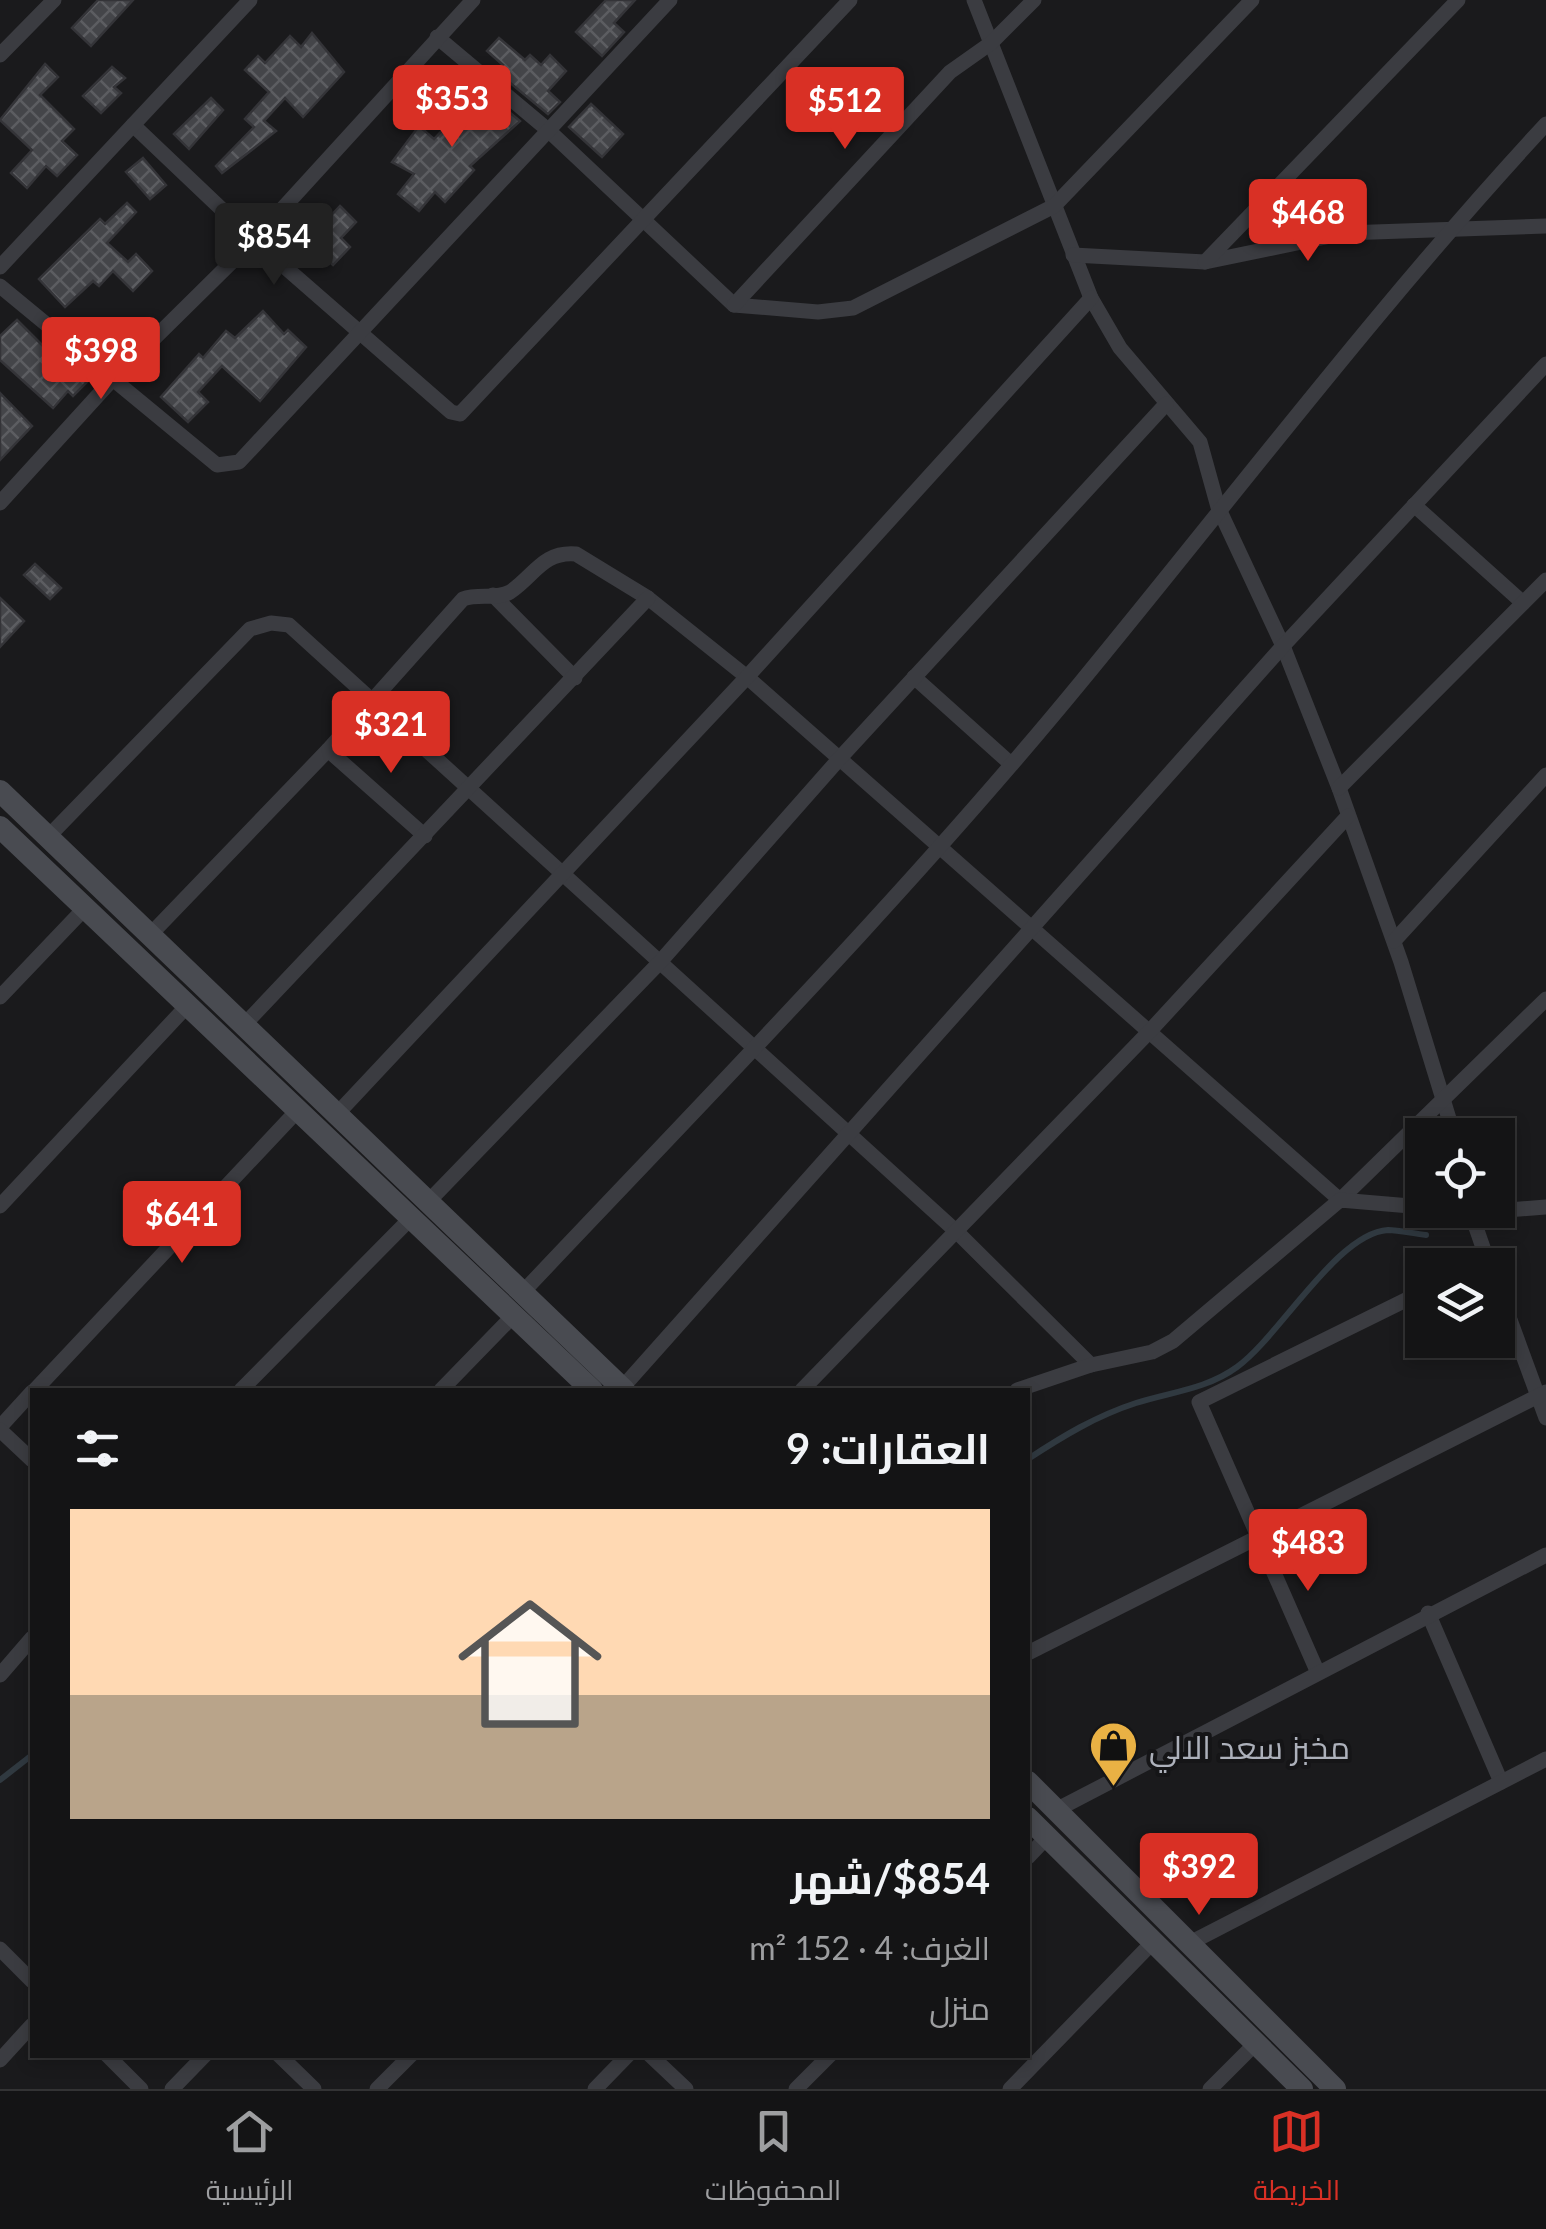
<!DOCTYPE html>
<html lang="ar">
<meta charset="utf-8">
<style>
body{margin:0;font-family:Lato,Cairo,sans-serif;background:#212122;color:#f1f3f6;direction:rtl;height:100vh;display:flex;flex-direction:column;font-size:38px;white-space:nowrap}
*{box-sizing:border-box;margin:0}
p{font-size:32px;color:#9d9ea0}
.icon{flex:none;width:55px;height:55px;fill:none;stroke:currentColor;stroke-width:2;stroke-linecap:round;stroke-linejoin:round}
.map{position:relative;flex:1;overflow:hidden;direction:ltr}
.panel{position:absolute;left:30px;top:1388px;width:1000px;height:670px;display:flex;flex-direction:column;background:#141415;border-radius:0px;box-shadow:0 5px 15px #0003,0 0 0 2px #333334;direction:rtl}
.panel>*{flex:none}
.controls{position:absolute;left:1405px;top:1118px;display:grid;gap:20px}
.controls a{display:grid;place-items:center;width:110px;height:110px;border-radius:0px;background:#141415;box-shadow:0 5px 15px #0003,0 0 0 2px #333334;font-size:50px}
.price{position:absolute;translate:-50% -85px;padding:0 22px;border-radius:10px;background:#d93025;color:#fff;font-size:32px;line-height:65px;filter:drop-shadow(0 2px 5px #0008)}
.price::after{content:'';position:absolute;left:50%;top:60px;width:30px;height:22px;margin-left:-15px;background:inherit;clip-path:polygon(0 0,100% 0,50% 100%)}
.price.current{background:#222;color:#fff}
ul{padding:0;list-style:none}
li{display:grid;align-content:center;gap:20px;height:530px;padding:0 40px}
li+li{border-top:2px solid #333334}
li span{display:grid;place-items:center;height:310px;border-radius:0px;color:#555}
li>.icon{margin-inline-start:auto}
span .icon{width:180px;height:180px;fill:#fffc;stroke-width:1}
li b{font-size:42px}
h2{display:flex;justify-content:space-between;align-items:center;height:120px;padding:0 40px;font-size:42px}
.dock{display:flex;justify-content:space-around;align-items:center;height:140px;border-top:2px solid #333334;background:#141415;font-size:28px;color:#9d9ea0}
.dock a{display:grid;justify-items:center;gap:5px}
.dock .current{color:#d93025}
.map>svg:first-child{display:block}
.lines{fill:none;stroke-linecap:round;stroke-linejoin:round}
.stream{stroke:#303940;stroke-width:6}
.building{fill:url(#building-cross-hatch);stroke:#343438;stroke-width:2.5}
.street{stroke:#3b3c41;stroke-width:15}
.secondary{stroke:#494b51;stroke-width:22}
.labels{text-anchor:middle;dominant-baseline:central;stroke-width:8;stroke-linejoin:round;paint-order:stroke}
.poi-label{font-size:32px;fill:#adb1bb;stroke:#151517;text-anchor:start}
</style>
<div class="map">
<svg width="1546" height="2089" viewBox="0 0 1546 2089">
<defs>
<pattern id="building-cross-hatch" width="8" height="8" patternUnits="userSpaceOnUse" patternTransform="scale(2.5)"><rect width="8" height="8" fill="#444549"/><path d="M0 0l8 8M0 8l8-8" fill="none" stroke="#5c5d61"/></pattern>
</defs>
<rect width="100%" height="100%" fill="#1a1a1c"/>
<g class="lines">
<g class="stream">
<path d="M1028 1459C1063 1436 1096 1416 1136 1403 1171 1392 1207 1389 1237 1367 1280 1336 1337 1233 1388 1230 1400 1230 1414 1234 1426 1235"/>
<path d="M0 1780 32 1755"/>
</g>
</g>
<g class="building">
<path d="M98 0H133L91 46 72 28Z"/>
<path d="M606 0H635L614 23 624 32 602 56 576 32Z"/>
<path d="M312 33 344 72 303 117 285 98 264 121 276 131 222 173 216 166 254 127 245 119 269 92 245 70 258 56 265 63 290 36 301 47Z"/>
<path d="M499 38 525 60 530 55 541 65 550 55 566 71 548 91 560 102 548 114 497 72 503 65 487 51Z"/>
<path d="M45 64 58 77 40 95 74 129 62 141 77 155 57 176 46 166 27 188 11 173 32 150 0 120Z"/>
<path d="M112 67 125 78 114 87 121 93 101 113 83 96Z"/>
<path d="M481 89 520 121 470 166 474 170 445 202 435 192 419 211 398 194 414 174 392 162 419 126 434 139Z"/>
<path d="M211 98 223 110 189 149 174 134Z"/>
<path d="M591 104 623 134 602 157 569 127Z"/>
<path d="M143 158 166 185 150 199 126 172Z"/>
<path d="M127 203 136 212 107 243 128 262 136 254 152 271 133 291 113 271 99 286 93 281 65 307 39 279 100 219 105 224Z"/>
<path d="M340 206 356 222 341 238 350 247 333 265 307 241Z"/>
<path d="M263 311 284 334 288 330 306 347 260 401 222 366 198 392 208 402 188 422 161 397 199 354 203 358 226 331 235 338Z"/>
<path d="M17 320 66 369 72 363 88 381 73 396 68 391 53 408 0 360V336Z"/>
<path d="M110 329 125 345 111 359 95 342Z"/>
<path d="M0 393 32 426 0 460Z"/>
<path d="M35 564 61 588 50 599 24 575Z"/>
<path d="M0 598 24 621 0 647Z"/>
</g>
<g class="lines">
<g class="street">
<path d="M974 0 1091 298 1120 348 1200 442 1218 507 1283 646 1339 788 1401 962 1454 1135"/>
<path d="M437 37 548 130 734 305 818 312 853 308 1054 206 1252 0"/>
<path d="M0 55 54 0"/>
<path d="M133 125 254 240 451 412 460 414 850 0"/>
<path d="M1073 255 1205 262 1345 233 1546 226"/>
<path d="M1205 262 1458 0"/>
<path d="M0 267 250 0"/>
<path d="M0 286 217 465 239 462 670 0"/>
<path d="M734 305 950 72 991 43 1034 0"/>
<path d="M0 503 111 381 254 240 473 0"/>
<path d="M1414 505 1523 603"/>
<path d="M493 595 575 678"/>
<path d="M914 677 1011 764"/>
<path d="M328 750 425 836"/>
<path d="M1339 788 1546 580"/>
<path d="M48 837 250 629 271 623 289 625 958 1233 1091 1365"/>
<path d="M150 935 328 750 463 599C478 593 497 600 510 592 534 576 543 551 576 554L648 598 747 677 1340 1200 1546 999"/>
<path d="M1394 941 1546 775"/>
<path d="M0 997 85 908"/>
<path d="M244 1025 648 598"/>
<path d="M337 1114 747 677 1091 298"/>
<path d="M428 1202 660 962 840 758 1166 404"/>
<path d="M0 1206 187 1006"/>
<path d="M1450 1210 1471 1213 1546 1207"/>
<path d="M1470 1210 1489 1265"/>
<path d="M1498 1287 1546 1418"/>
<path d="M522 1293C711 1093 906 895 1081 682 1235 495 1381 302 1546 124"/>
<path d="M622 1388 1283 646 1546 364"/>
<path d="M35 1390 297 1111"/>
<path d="M241 1390 411 1218"/>
<path d="M441 1390 513 1316"/>
<path d="M802 1390 1149 1032 1348 816"/>
<path d="M1017 1390 1091 1365 1152 1352 1173 1341 1340 1200 1422 1207"/>
<path d="M0 1427 32 1392"/>
<path d="M0 1430 32 1460"/>
<path d="M1428 1613 1501 1782"/>
<path d="M1028 1653 1546 1392"/>
<path d="M1318 1673 1199 1402 1422 1292"/>
<path d="M0 1675 32 1638"/>
<path d="M1056 1810 1546 1555"/>
<path d="M1028 1857 1047 1837"/>
<path d="M1188 1944 1546 1759"/>
<path d="M0 1949 32 1981"/>
<path d="M107 2055 141 2089"/>
<path d="M279 2055 314 2089"/>
<path d="M650 2055 686 2089"/>
<path d="M0 2060 32 2025"/>
<path d="M172 2089 205 2055"/>
<path d="M377 2089 411 2055"/>
<path d="M595 2089 628 2055"/>
<path d="M796 2089 830 2055"/>
<path d="M1010 2089 1152 1943"/>
<path d="M1210 2089 1255 2044"/>
</g>
<g class="secondary">
<path d="M0 791 624 1390"/>
<path d="M0 827 592 1390"/>
<path d="M1028 1782 1335 2089"/>
<path d="M1028 1818 1302 2089"/>
</g>
</g>
<defs>
<symbol id="shop-pin" viewBox="-11 -11 22 30"><path d="M0 17L-7.5 6A9.5 9.5 0 1 1 7.5 6Z" fill="#e9b144" stroke="#151517"/><path d="M-5-2.5h2.3a2.7 3.5 0 0 1 5.4 0H5L5.5 6h-11ZM-1.5-2.5h3a1.5 2.3 0 0 0-3 0Z" fill="#111"/></symbol>
</defs>
<g fill-rule="evenodd">
<use href="#shop-pin" x="1086" y="1718" width="55" height="75"/>
</g>
<g class="labels">
<g class="poi-label">
<text x="1149" y="1746">مخبز سعد الالي</text>
</g>
</g>
</svg>
<div class="controls">
<a><svg class="icon" aria-label="locate" viewBox="0 0 24 24"><circle cx="12" cy="12" r="6"/><path d="M12 2v4M12 18v4M2 12h4M18 12h4"/></svg></a>
<a><svg class="icon" aria-label="layers" viewBox="0 0 24 24"><path d="M12 4l9 5-9 5-9-5zM3 14l9 5 9-5"/></svg></a>
</div>
<b class="price" style="left:452px;top:150px">$353</b>
<b class="price" style="left:845px;top:152px">$512</b>
<b class="price" style="left:1308px;top:264px">$468</b>
<b class="price current" style="left:274px;top:288px">$854</b>
<b class="price" style="left:101px;top:402px">$398</b>
<b class="price" style="left:391px;top:776px">$321</b>
<b class="price" style="left:182px;top:1266px">$641</b>
<b class="price" style="left:1308px;top:1594px">$483</b>
<b class="price" style="left:1199px;top:1918px">$392</b>
<section class="panel">
<h2>العقارات: 9<svg class="icon" aria-label="filters" viewBox="0 0 24 24"><path d="M4 7h16M4 17h16"/><circle cx="9" cy="7" r="2"/><circle cx="15" cy="17" r="2"/></svg></h2>
<ul>
<li><span style="background:linear-gradient(#ffd9b3 60%,#b9a48a 0)"><svg class="icon" aria-label="home" viewBox="0 0 24 24"><path d="M3 11l9-7 9 7M6 9v11h12V9"/></svg></span><div><b>$854/شهر</b><p>الغرف: 4 · 152 m²</p><p>منزل</p></div></li>
</ul>
</section>
</div>
<nav class="dock">
<a class="current"><svg class="icon" aria-label="map" viewBox="0 0 24 24"><path d="M3 6l6-2 6 2 6-2v14l-6 2-6-2-6 2zM9 4v14M15 6v14"/></svg>الخريطة</a>
<a><svg class="icon" aria-label="saved" viewBox="0 0 24 24"><path d="M7 4h10v16l-5-4-5 4z"/></svg>المحفوظات</a>
<a><svg class="icon" aria-label="home" viewBox="0 0 24 24"><path d="M3 11l9-7 9 7M6 9v11h12V9"/></svg>الرئيسية</a>
</nav>
